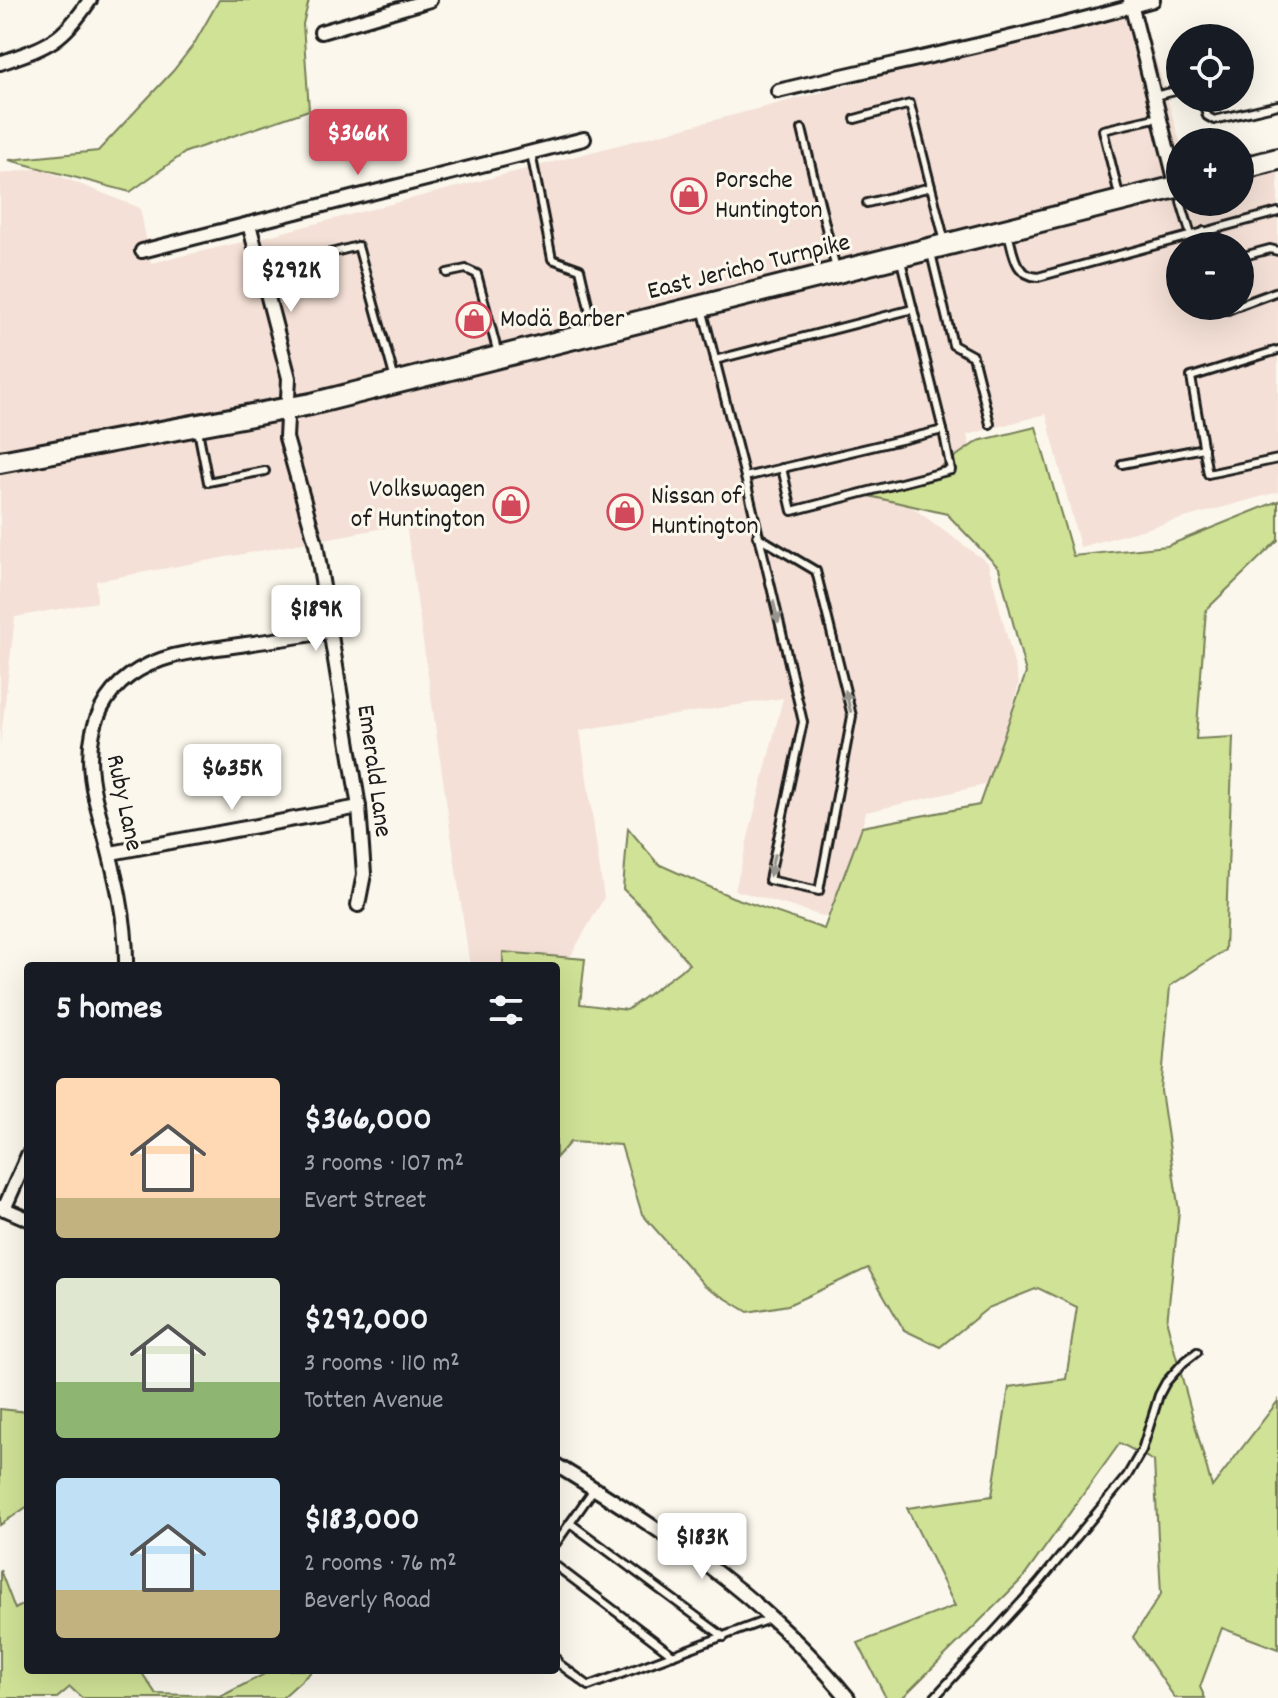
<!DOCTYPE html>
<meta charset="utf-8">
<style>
body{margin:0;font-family:Dekko,sans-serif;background:#242831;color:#f1f3f6;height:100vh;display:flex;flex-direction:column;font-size:30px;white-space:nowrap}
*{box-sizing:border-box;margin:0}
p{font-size:26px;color:#9ea1a6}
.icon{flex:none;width:44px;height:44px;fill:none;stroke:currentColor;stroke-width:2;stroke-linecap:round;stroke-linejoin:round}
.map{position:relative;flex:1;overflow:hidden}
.side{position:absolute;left:24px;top:962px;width:536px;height:712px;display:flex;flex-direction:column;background:#171b24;border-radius:8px;box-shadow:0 8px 32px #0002}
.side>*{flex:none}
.fabs{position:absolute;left:1166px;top:24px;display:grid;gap:16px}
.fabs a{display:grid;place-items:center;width:88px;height:88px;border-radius:50%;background:#171b24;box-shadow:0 8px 32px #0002;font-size:40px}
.price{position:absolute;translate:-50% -68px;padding:0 18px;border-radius:8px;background:#fff;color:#222;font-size:26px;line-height:52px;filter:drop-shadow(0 2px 4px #0008)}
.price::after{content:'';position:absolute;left:50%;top:48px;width:24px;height:18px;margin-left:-12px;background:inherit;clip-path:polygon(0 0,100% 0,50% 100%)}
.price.selected{background:#d1495b;color:#fff}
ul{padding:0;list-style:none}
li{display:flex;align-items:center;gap:24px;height:200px;padding:0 32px}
li span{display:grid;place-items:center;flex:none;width:224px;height:160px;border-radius:8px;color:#555}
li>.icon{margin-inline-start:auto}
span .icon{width:96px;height:96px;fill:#fffc;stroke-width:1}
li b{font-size:34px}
h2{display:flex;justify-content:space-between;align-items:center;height:96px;padding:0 32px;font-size:34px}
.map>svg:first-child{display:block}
.built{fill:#f4e0d6;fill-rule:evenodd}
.green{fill:#d0e296;stroke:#767f59;stroke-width:2}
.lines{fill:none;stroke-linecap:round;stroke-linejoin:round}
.lane-casing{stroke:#1c1c1c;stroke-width:12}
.street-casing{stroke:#1c1c1c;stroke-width:18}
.primary-casing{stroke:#1c1c1c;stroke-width:26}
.lane{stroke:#fbf7ec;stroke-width:6}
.street{stroke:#fbf7ec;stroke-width:12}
.primary{stroke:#fbf7ec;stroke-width:20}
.oneway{fill:#97948e}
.labels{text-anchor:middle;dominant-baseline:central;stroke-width:6;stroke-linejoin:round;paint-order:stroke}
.poi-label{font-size:26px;fill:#1c1c1c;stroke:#fbf7ec;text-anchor:start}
.street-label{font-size:26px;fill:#1c1c1c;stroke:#fbf7ec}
</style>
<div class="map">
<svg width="1278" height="1698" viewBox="0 0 1278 1698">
<rect width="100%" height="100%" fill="#fbf7ec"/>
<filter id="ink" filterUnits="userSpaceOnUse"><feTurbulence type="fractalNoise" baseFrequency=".0125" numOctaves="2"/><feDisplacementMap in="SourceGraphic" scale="16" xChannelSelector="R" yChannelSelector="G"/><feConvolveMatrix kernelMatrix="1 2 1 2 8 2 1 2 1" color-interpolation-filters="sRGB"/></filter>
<g filter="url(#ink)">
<path class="built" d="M1141 9 1180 142V202H1240V150L1278 153V492L1080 547 1046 414 967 435 977 476 898 497 988 563 1019 683 993 783 866 812 836 920 735 890 783 698 580 730 604 898 556 981V966H470L406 524 96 581 97 602 15 617 0 745V174L39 168 140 208 151 263 268 236ZM1180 246H1240V306H1180Z"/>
<g class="green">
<path d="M219 0H309L303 24 309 110 186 152 130 192 9 160 98 151 173 71 194 44Z"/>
<path d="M1036 427 1073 556 1167 546 1278 501V540L1206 610 1196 739 1233 737 1225 950 1170 986 1161 1091 1179 1211 1167 1323 1212 1487 1278 1401V1649L1222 1628 1200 1687 1205 1698H1175L1133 1637 1161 1594 1154 1461 1120 1443 1023 1578 902 1698H886L858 1643 955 1606 907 1508 992 1496 1009 1387 1066 1379 1077 1307 1038 1288 988 1308 940 1347 904 1330 868 1268 788 1305 748 1312 704 1285 642 1214 621 1145 570 1142 556 1158V966H503V952L585 959 580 1004 627 1010 689 964 649 914 623 889 628 828 658 864 732 897 824 929 862 827 979 805 1026 673 999 568 947 514 865 495 930 474 978 441Z"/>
<path d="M0 1409 28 1412V1506L0 1525Z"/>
<path d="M0 1570 15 1609 28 1602V1670H140L156 1694 222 1696 272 1670H313L282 1698H82L70 1687 57 1698H0Z"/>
</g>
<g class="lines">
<defs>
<g id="lane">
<path d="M1154 96 1180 90"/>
<path d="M1202 98 1207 116 1214 120 1278 105"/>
<path d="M855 119 910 104 945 242"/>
<path d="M802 129 836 269"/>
<path d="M531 153 552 259 580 269 594 330"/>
<path d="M1120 199 1103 130 1159 117"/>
<path d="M1181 202 1191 235"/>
<path d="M867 203 931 187"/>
<path d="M1204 231 1209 246"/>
<path d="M1008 233C1014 254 1014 275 1038 277L1278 212"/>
<path d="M931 253 953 345 973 356 990 424"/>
<path d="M1240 257 1270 249 1278 251"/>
<path d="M261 271 358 246 395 380"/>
<path d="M447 273 466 269 477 274 498 354"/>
<path d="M1240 305 1278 291"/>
<path d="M1227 306 1228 310 1238 306"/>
<path d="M702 308 745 477 943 430 901 261"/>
<path d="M1278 350 1191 377 1208 474 1278 459"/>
<path d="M715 360 913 309"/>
<path d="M198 430 208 482 265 471"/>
<path d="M1122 464 1204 448"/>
<path d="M782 468 792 511 951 470 943 430"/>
<path d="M745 477 803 722 769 880 819 891 852 716 816 571 757 536"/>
<path d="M570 1523 724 1637"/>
<path d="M556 1543 594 1489"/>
<path d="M556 1566 673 1655"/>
<path d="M556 1658 558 1663 589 1686 772 1618"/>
<path d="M934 1698 1038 1584 1127 1476 1142 1450 1159 1395 1166 1382 1183 1363 1197 1352"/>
</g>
<g id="street">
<path d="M1130 0 1177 187"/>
<path d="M321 32 430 0"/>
<path d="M0 63C48 46 61 43 90 0"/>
<path d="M778 91C903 61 1030 36 1153 0"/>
<path d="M249 224 289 378 286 438 316 544 359 807 364 874 358 905"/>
<path d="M142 251 584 139"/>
<path d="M111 853 359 807"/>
<path d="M126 966C127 907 109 854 95 798 79 730 102 675 173 656 197 650 222 648 246 644 274 640 302 636 331 631"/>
<path d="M0 1207 28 1219"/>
<path d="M4 1209 28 1155"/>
<path d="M556 1465C666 1532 766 1598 848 1698"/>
</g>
<g id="primary">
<path d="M1240 169 1278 159"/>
<path d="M0 462 311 404 1180 186"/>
</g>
</defs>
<use href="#lane" class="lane-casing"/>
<use href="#street" class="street-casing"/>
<use href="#primary" class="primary-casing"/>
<use href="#lane" class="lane"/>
<use href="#street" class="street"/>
<use href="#primary" class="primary"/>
</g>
<defs><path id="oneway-solid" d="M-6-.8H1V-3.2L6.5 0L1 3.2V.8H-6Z" transform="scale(2)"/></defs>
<g class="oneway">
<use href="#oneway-solid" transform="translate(776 612) rotate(76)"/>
<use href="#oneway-solid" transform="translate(848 701) rotate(-104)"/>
<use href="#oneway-solid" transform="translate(772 865) rotate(102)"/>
</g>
</g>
<defs>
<symbol id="shop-ring" viewBox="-11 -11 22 22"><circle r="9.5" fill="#fbf7ec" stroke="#d1495b" stroke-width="1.5"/><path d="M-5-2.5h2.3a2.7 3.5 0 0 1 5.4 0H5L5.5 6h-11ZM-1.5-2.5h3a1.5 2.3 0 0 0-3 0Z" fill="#d1495b"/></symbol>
</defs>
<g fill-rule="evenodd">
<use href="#shop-ring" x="669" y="176" width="40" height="40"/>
<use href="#shop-ring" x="454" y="300" width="40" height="40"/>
<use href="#shop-ring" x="491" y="485" width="40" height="40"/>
<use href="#shop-ring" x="605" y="492" width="40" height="40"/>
</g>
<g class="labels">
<g class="poi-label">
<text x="715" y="181">Porsche<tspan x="715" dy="30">Huntington</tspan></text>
<text x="500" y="320">Modä Barber</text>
<text x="485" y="490" text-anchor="end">Volkswagen<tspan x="485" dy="30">of Huntington</tspan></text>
<text x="651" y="497">Nissan of<tspan x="651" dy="30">Huntington</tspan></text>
</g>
<g class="street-label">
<text transform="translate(749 268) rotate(-14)">East Jericho Turnpike</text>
<text transform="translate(373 771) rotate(82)">Emerald Lane</text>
<text transform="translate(123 803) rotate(78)">Ruby Lane</text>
</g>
</g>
</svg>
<div class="fabs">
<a><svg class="icon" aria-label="locate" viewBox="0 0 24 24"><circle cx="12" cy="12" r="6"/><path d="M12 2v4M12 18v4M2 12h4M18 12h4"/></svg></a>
<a>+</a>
<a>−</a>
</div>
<b class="price selected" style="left:358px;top:177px">$366K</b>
<b class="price" style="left:291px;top:314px">$292K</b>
<b class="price" style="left:316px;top:653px">$189K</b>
<b class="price" style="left:232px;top:812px">$635K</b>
<b class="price" style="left:702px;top:1581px">$183K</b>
<section class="side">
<h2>5 homes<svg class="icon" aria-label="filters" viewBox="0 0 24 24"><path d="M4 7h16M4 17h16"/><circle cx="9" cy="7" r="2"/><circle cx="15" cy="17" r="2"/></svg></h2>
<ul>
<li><span style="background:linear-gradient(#ffd9b3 75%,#c2b280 0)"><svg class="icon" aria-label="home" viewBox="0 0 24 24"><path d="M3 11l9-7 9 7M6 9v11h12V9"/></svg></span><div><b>$366,000</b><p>3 rooms · 107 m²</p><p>Evert Street</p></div></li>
<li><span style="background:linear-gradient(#dfe7d0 65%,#8fb573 0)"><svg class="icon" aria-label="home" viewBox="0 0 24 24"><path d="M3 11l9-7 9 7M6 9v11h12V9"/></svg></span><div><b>$292,000</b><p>3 rooms · 110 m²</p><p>Totten Avenue</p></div></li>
<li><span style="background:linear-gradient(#bfe0f5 70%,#c2b280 0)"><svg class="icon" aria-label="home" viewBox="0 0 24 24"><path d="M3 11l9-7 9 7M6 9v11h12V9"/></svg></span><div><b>$183,000</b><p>2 rooms · 76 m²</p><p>Beverly Road</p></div></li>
</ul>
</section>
</div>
